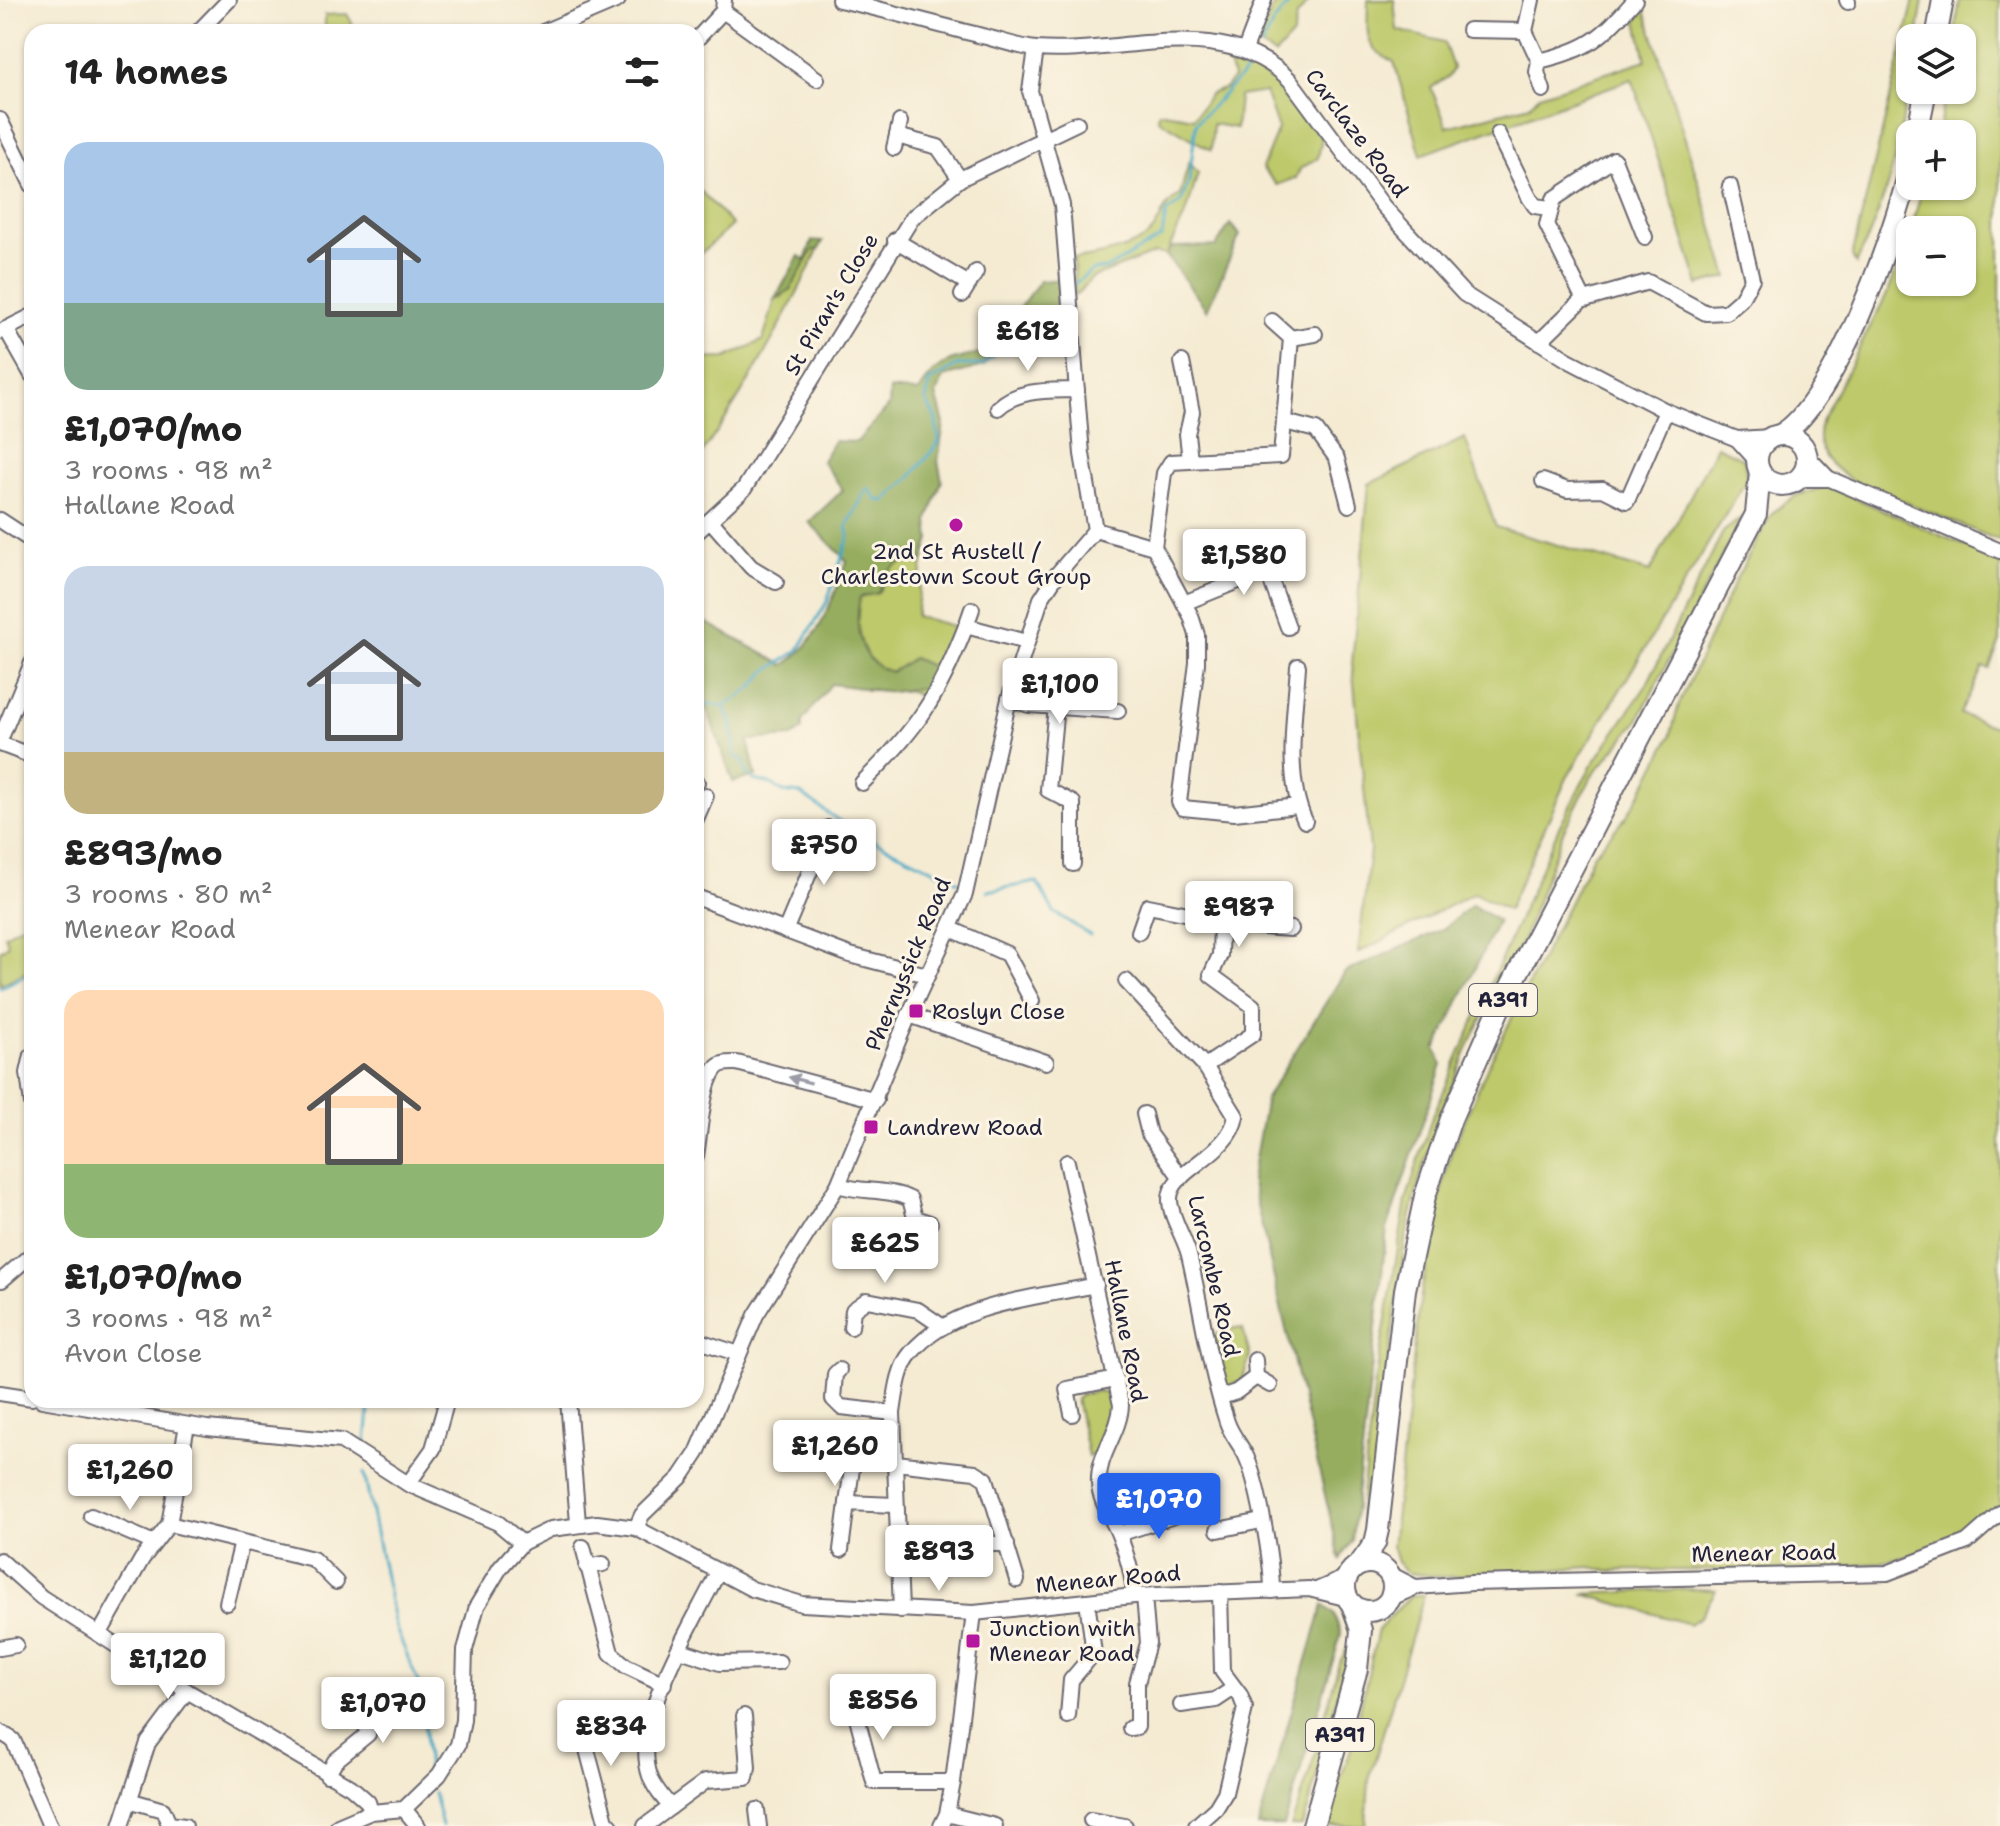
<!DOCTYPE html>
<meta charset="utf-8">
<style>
body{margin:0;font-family:"Shantell Sans",sans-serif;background:#f2f2f2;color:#222;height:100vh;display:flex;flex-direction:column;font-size:30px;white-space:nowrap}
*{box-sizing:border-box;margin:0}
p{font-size:26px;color:#767676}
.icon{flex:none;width:44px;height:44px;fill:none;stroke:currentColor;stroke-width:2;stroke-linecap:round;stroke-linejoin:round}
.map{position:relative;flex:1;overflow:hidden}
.side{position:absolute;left:24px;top:24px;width:680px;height:1384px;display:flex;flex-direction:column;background:#fff;border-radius:24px;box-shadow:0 2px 6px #0004}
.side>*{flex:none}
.controls{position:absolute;left:1896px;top:24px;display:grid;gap:16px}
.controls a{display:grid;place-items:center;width:80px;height:80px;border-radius:16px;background:#fff;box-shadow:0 2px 6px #0004;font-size:40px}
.price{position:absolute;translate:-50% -68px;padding:0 18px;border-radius:8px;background:#fff;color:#222;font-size:26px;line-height:52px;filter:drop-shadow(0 2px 4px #0008)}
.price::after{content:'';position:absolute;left:50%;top:48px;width:24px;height:18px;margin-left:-12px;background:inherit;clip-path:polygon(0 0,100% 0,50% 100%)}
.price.current{background:#2563eb;color:#fff}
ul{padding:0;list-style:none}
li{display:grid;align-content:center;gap:16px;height:424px;padding:0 40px}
li span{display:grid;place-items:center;height:248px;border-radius:24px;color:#555}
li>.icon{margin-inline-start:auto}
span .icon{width:144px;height:144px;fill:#fffc;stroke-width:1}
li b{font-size:34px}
h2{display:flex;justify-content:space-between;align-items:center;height:96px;padding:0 40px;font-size:34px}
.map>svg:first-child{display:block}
.green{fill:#bdc96b;stroke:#707653;stroke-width:2}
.forest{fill:#96ad5f;stroke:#5c684d;stroke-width:2}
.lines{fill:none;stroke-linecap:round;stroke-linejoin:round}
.stream{stroke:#45a8c5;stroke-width:3}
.minor-casing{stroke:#6c6870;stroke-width:18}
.highway-casing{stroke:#6c6870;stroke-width:24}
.minor{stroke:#fff;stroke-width:14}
.highway{stroke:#fff;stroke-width:20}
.oneway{fill:#9c9ca7}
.poi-dot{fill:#b5179e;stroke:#fcf5e5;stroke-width:3}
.labels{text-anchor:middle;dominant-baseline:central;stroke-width:6;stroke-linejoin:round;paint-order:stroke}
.shield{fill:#fcf5e5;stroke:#63616e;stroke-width:2}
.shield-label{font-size:20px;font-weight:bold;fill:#22223b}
.street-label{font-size:22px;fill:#22223b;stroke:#fcf5e5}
.poi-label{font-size:22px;fill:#22223b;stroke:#fcf5e5;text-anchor:start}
</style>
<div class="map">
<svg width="2000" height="1826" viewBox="0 0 2000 1826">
<rect width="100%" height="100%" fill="#fcf5e5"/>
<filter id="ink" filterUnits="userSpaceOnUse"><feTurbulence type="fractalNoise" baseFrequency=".0125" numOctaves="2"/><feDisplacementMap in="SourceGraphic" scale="16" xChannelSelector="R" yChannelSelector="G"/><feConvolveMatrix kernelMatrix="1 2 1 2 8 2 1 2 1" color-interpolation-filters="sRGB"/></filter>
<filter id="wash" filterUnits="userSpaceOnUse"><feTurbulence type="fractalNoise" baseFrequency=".006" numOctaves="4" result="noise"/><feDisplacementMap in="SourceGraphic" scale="32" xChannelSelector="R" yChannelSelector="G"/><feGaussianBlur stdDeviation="1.8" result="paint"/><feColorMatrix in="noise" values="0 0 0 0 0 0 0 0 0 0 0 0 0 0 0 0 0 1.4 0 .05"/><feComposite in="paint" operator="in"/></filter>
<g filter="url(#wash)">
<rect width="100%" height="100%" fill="#f5ebd3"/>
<g class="green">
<path d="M1282 0H1310L1297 16 1293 35 1275 55 1257 44 1272 9Z"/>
<path d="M1368 0H1394L1397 30 1444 42 1453 68 1449 76 1431 88 1447 127 1530 105 1539 95 1646 60 1635 12 1645 10 1728 277 1699 285 1632 79 1421 155 1394 62C1361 46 1368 33 1368 0Z"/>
<path d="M1914 0H1923L1917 38H1910C1910 114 1890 196 1856 264L1852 256Z"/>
<path d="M1960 0H2000V541L1851 480C1828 464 1813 451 1821 422L1889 290 1910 232V282H1962V230H1911L1923 186H1962V134H1938L1946 90H1962V38H1954Z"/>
<path d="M347 14 357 32 325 31V15Z"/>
<path d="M1211 48C1270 62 1287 92 1322 138L1318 158 1300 169 1296 178 1277 185 1262 168 1278 129 1265 92 1239 96 1236 128 1213 124 1211 150 1158 119 1159 112 1194 118 1210 94 1226 88 1233 78 1230 67Z"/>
<path d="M1189 162 1198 173 1187 211 1166 255 1155 253 1092 278 1075 296 1074 258C1091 259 1137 247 1150 234 1164 220 1157 210 1180 195Z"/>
<path d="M696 186 732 225 696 258Z"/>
<path d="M813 249 818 250C783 324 744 395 696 462V359L726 358 763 340 775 299 782 297Z"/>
<path d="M1465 438 1496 527 1650 572 1717 446 1744 459 1747 479 1567 778 1508 910 1474 893 1358 953 1370 850 1352 663 1369 484Z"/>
<path d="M1827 486 2000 561V641L1989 669 1983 667 1960 714 2000 729V1506C1988 1516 1975 1529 1962 1536 1868 1587 1715 1565 1610 1571L1591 1567 1444 1577 1407 1573 1397 1562 1392 1546 1420 1302 1433 1223 1452 1150 1487 1068 1593 855 1626 817 1649 779 1670 737 1679 704 1736 579 1772 513 1795 496Z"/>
<path d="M1742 517 1637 722 1592 776 1563 832 1524 937 1469 1044 1444 1105 1419 1181 1405 1240 1365 1534 1360 1513 1375 1384 1406 1201 1431 1120 1558 829 1589 770 1646 686 1723 532Z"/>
<path d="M909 559 923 562 916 616 960 628 957 636 952 635 941 660 948 664 929 700 908 691 865 690 856 620 860 596 878 593 891 568Z"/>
<path d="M32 919V969L0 985V951L8 945 5 935Z"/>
<path d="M1234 1328 1243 1329 1250 1356 1242 1381 1227 1387 1213 1335Z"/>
<path d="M1100 1391 1110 1396C1118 1414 1108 1449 1088 1456L1076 1399 1081 1394Z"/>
<path d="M1689 1589 1716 1590 1701 1616 1689 1624 1583 1594Z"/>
<path d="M1411 1595H1424L1369 1780 1366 1826H1323L1351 1749 1378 1630Z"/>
<path d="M1351 1642 1308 1809 1302 1826H1291L1311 1768 1339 1663Z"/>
</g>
<g class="forest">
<path d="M1230 224 1240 235 1207 310 1166 255 1172 247 1216 246Z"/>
<path d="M812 241H823L818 250H813L790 290 775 299 799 256 805 260Z"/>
<path d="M1063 279 1065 321 996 347 984 366 944 377 936 394 944 423 938 461 942 481 928 520 930 539 923 562C895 560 888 567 878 593L860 597C854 627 859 664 892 672L913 658 937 669 928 687 892 692 831 684 802 722V730L792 737 748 740 756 776 733 782 707 709 696 702V617L784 665C819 644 833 598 847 561L809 522 843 490 822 461 834 441 857 442 889 406 890 389 918 392 934 371 950 361 986 351 1040 281Z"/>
<path d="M1472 905 1498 921 1436 1049 1442 1065 1387 1229 1352 1541 1340 1559 1251 1180 1266 1098 1345 972 1443 929Z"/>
<path d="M1323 1605 1334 1614 1341 1634 1284 1826H1258Z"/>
</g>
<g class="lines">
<g class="stream">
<path d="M1262 46 1273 23 1292 0"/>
<path d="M1073 285 1093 270 1106 269 1162 237 1166 213 1181 202 1189 181 1196 123 1251 66"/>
<path d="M724 707 731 721 735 756 743 760 746 772 754 780 772 784 783 792 801 794 852 830 959 882"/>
<path d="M696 709 707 704 725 706 752 688 765 672 798 651 827 602 849 536 847 526 867 489H870L876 500 885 501 911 477 939 442 935 417 926 401 929 382 958 365H982L1031 325 1043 323 1052 316 1054 308"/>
<path d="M988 891 1037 882 1054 912 1090 935"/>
<path d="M0 988 32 972"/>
<path d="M365 1452 370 1400"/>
<path d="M364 1473 395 1626 422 1692 428 1772"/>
<path d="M434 1793 442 1826"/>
</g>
</g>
</g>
<g filter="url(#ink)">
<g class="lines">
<defs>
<g id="minor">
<path d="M839 0C887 10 934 24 982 36 999 40 1018 47 1036 49 1121 56 1220 12 1290 80L1383 206 1464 294 1568 360 1666 411 1737 439 1772 437"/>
<path d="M1532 0 1525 31 1539 61 1537 72 1543 90"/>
<path d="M1847 0 1848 2"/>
<path d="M723 11 817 79"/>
<path d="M1469 30 1525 31"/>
<path d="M198 32 229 0"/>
<path d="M543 32 618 0"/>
<path d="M696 40 723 11 724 0"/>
<path d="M1245 50 1264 0"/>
<path d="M1539 61C1590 49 1601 38 1635 0"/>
<path d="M0 120 32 185"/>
<path d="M1498 134 1529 197 1535 206 1550 208"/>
<path d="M897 136 938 147 960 179"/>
<path d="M894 148 900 122"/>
<path d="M895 240 969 284"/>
<path d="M962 295 976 272"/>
<path d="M1584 300 1547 225 1554 199 1614 159 1645 237"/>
<path d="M6 329 32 375"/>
<path d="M0 332 32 316"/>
<path d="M1291 338 1315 334"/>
<path d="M1539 342 1581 301 1648 282 1706 313 1726 312 1741 299 1752 279 1730 186"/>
<path d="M1182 362 1192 412 1187 434 1190 460"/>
<path d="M998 408C1019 388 1050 391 1077 390"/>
<path d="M1285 422 1316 430 1337 459 1349 505"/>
<path d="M1737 439 1757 461"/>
<path d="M1807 456 1829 479"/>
<path d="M1798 479H1830L2000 551"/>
<path d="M1543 481 1567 490 1603 489 1627 501 1666 411"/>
<path d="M0 520 32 541"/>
<path d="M711 521 751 567 776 582"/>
<path d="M1095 530 1154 547 1191 616 1197 635V663L1179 802 1183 808 1234 813 1298 806"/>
<path d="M696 533 744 489 912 218 960 179 1077 123"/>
<path d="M1154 547 1164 473 1171 462 1281 456 1291 338 1272 321"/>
<path d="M1184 603 1263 571 1270 578 1288 627"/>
<path d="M966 626 972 609"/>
<path d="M1298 666C1295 715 1284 776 1305 821"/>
<path d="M1009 699 1029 705 1118 711"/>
<path d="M1056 706 1048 790 1073 803V864"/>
<path d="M0 740 32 663"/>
<path d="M0 744 32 756"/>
<path d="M696 782H697"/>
<path d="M862 783C917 729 938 698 966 626L1026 642"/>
<path d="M696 819 706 796"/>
<path d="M696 897 850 955 927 975"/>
<path d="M1221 924 1291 929"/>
<path d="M951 929 1007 954 1032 1001"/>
<path d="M785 931 828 828"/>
<path d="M1139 932 1148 906 1209 918 1221 924 1220 955 1211 975 1253 1006V1034L1205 1066"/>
<path d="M1126 981 1205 1066 1236 1116C1230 1155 1171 1169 1170 1198 1169 1215 1185 1238 1189 1255 1202 1310 1209 1368 1227 1422 1231 1434 1239 1443 1245 1454 1258 1480 1272 1561 1272 1591"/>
<path d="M909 1015 1046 1062"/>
<path d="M32 1055 28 1073 32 1104"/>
<path d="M1144 1114 1149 1134 1181 1178"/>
<path d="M696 1156C700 1134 702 1088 714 1071 719 1062 728 1063 737 1063L876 1100"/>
<path d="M1067 1162 1121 1405C1120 1433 1097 1455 1099 1483 1100 1503 1112 1517 1119 1535 1127 1555 1133 1575 1134 1596"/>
<path d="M838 1185C862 1193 887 1188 910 1199L915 1218 930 1223"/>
<path d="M2 1280 32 1254"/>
<path d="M851 1327 853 1310 867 1300 918 1310 943 1327"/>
<path d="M696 1340 739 1354"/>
<path d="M1255 1360 1256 1377"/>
<path d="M839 1370 835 1374 833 1399 841 1407 893 1413"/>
<path d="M0 1393 32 1398"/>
<path d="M1221 1397 1236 1392 1256 1377 1270 1385"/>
<path d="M42 1400 207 1428 341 1441 408 1484 498 1523 522 1543"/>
<path d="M568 1400 578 1523"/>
<path d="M1072 1414 1067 1389 1116 1379"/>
<path d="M896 1463 975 1472 986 1479 1017 1580"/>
<path d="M408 1484 433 1449 447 1400"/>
<path d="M847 1503 853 1462"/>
<path d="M91 1516 154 1543"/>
<path d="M169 1524 313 1559 336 1582"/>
<path d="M636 1528 642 1515 681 1477 697 1453 756 1315 838 1185 909 1015 965 894 1009 699 1041 599 1058 573 1095 530 1082 454 1062 205 1030 91 1036 49"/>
<path d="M1218 1530 1261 1521"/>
<path d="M1119 1534 1186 1512"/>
<path d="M919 1544H1007"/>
<path d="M583 1547 611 1653 626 1666 664 1684"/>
<path d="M841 1550 847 1503 895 1505"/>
<path d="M0 1560 41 1597 187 1691 351 1787 368 1802 371 1812"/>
<path d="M587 1567 603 1564"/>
<path d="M1390 1574 1415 1587"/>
<path d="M1319 1589 1347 1577"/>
<path d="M1391 1598 1416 1587 1472 1583 1887 1573 1967 1542 2000 1513"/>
<path d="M227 1603 242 1542"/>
<path d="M901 1610 893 1413C896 1394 898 1368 911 1353 953 1303 1036 1298 1096 1285"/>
<path d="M100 1633 142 1559 169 1524 187 1425"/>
<path d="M0 1648 16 1645"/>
<path d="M680 1650 720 1663 779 1662"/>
<path d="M1181 1705 1216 1700 1234 1688"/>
<path d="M855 1710 874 1782H953"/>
<path d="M1068 1716 1071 1680 1094 1653 1087 1601"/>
<path d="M581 1727 606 1821 611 1826"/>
<path d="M1130 1728 1137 1727V1683L1148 1643 1144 1596"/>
<path d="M0 1732 13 1740 50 1826"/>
<path d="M327 1775 335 1761 368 1734 359 1698"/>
<path d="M129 1800 163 1810 169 1824 185 1826"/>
<path d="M671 1807C663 1798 654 1788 650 1776 630 1720 694 1623 718 1572"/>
<path d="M404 1809 418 1826"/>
<path d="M757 1810 759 1826"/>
<path d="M947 1814 995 1826"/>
<path d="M1091 1820 1125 1826"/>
<path d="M121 1826 148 1743 187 1691"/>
<path d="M338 1826 371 1812 404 1809 439 1775 458 1745 463 1720 465 1650 477 1606 500 1568 522 1543 551 1529 597 1523 636 1528 752 1589 802 1604 974 1613 1134 1596 1309 1589 1349 1599"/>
<path d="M645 1826 706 1781 746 1778 748 1768 744 1716"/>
<path d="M941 1826 947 1814 953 1782 974 1613"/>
<path d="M1196 1826 1216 1808 1225 1793 1245 1708 1240 1695 1222 1671 1220 1592"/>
</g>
<g id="highway">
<path d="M1936 38 1943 0"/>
<path d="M1917 134 1926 90"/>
<path d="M1780 435C1835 405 1895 230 1910 168"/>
<circle cx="1782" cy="460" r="25"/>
<circle cx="1369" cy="1587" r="24"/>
<path d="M1359 1565 1375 1543 1378 1530 1405 1290 1425 1196 1451 1119 1499 1009 1756 514 1760 472"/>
<path d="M1313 1826 1357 1669 1361 1630 1352 1604"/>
</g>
</defs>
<use href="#minor" class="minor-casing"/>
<use href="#highway" class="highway-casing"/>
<use href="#minor" class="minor"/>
<use href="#highway" class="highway"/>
</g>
<defs><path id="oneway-solid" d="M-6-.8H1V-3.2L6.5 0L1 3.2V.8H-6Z" transform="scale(2)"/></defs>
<use class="oneway" href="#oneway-solid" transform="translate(800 1080) rotate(-165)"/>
</g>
<g class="poi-dot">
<circle cx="956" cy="525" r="8"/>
<rect x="908" y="1003" width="16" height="16" rx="4"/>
<rect x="863" y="1119" width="16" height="16" rx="4"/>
<rect x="965" y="1633" width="16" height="16" rx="4"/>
</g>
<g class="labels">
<g class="shield">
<rect x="1469" y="984" width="68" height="32" rx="6"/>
<rect x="1306" y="1719" width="68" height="32" rx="6"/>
</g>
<g class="shield-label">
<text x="1503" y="1000">A391</text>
<text x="1340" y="1735">A391</text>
</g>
<g class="street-label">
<text transform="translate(1357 133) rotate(53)">Carclaze Road</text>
<text transform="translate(831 304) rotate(-59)">St Piran's Close</text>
<text transform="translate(908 964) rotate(-67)">Phernyssick Road</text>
<text transform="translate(1214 1276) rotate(77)">Larcombe Road</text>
<text transform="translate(1126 1331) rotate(79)">Hallane Road</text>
<text transform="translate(1764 1553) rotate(-1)">Menear Road</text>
<text transform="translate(1108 1579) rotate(-5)">Menear Road</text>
</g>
<g class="poi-label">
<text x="956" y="551" text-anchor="middle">2nd St Austell /<tspan x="956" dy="25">Charlestown Scout Group</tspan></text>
<text x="932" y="1011">Roslyn Close</text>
<text x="887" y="1127">Landrew Road</text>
<text x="989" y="1628">Junction with<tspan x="989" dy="25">Menear Road</tspan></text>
</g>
</g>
</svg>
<div class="controls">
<a><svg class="icon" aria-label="layers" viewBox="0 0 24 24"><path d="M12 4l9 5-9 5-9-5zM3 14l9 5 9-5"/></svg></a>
<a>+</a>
<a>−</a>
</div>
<b class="price" style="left:1028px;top:373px">£618</b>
<b class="price" style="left:1244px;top:597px">£1,580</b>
<b class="price" style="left:1060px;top:726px">£1,100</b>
<b class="price" style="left:824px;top:887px">£750</b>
<b class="price" style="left:1239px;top:949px">£987</b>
<b class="price" style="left:885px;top:1285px">£625</b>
<b class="price" style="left:835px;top:1488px">£1,260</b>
<b class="price" style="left:130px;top:1512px">£1,260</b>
<b class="price current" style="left:1159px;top:1541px">£1,070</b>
<b class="price" style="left:939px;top:1593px">£893</b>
<b class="price" style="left:168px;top:1701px">£1,120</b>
<b class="price" style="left:883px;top:1742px">£856</b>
<b class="price" style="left:383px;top:1745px">£1,070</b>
<b class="price" style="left:611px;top:1768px">£834</b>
<section class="side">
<h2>14 homes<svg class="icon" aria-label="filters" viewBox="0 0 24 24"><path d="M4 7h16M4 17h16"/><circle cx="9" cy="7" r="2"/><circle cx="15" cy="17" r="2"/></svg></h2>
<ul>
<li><span style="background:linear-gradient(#a9c7e8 65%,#7fa58c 0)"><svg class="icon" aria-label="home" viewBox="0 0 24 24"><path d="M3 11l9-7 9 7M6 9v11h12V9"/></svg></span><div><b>£1,070/mo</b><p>3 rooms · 98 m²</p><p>Hallane Road</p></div></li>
<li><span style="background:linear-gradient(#c9d6e8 75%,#c2b280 0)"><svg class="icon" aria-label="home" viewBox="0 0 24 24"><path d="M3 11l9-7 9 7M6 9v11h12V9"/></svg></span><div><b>£893/mo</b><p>3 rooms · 80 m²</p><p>Menear Road</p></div></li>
<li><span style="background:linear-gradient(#ffd9b3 70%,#8fb573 0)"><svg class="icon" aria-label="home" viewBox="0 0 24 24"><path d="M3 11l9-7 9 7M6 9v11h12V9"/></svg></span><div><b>£1,070/mo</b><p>3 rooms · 98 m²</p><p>Avon Close</p></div></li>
</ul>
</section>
</div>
